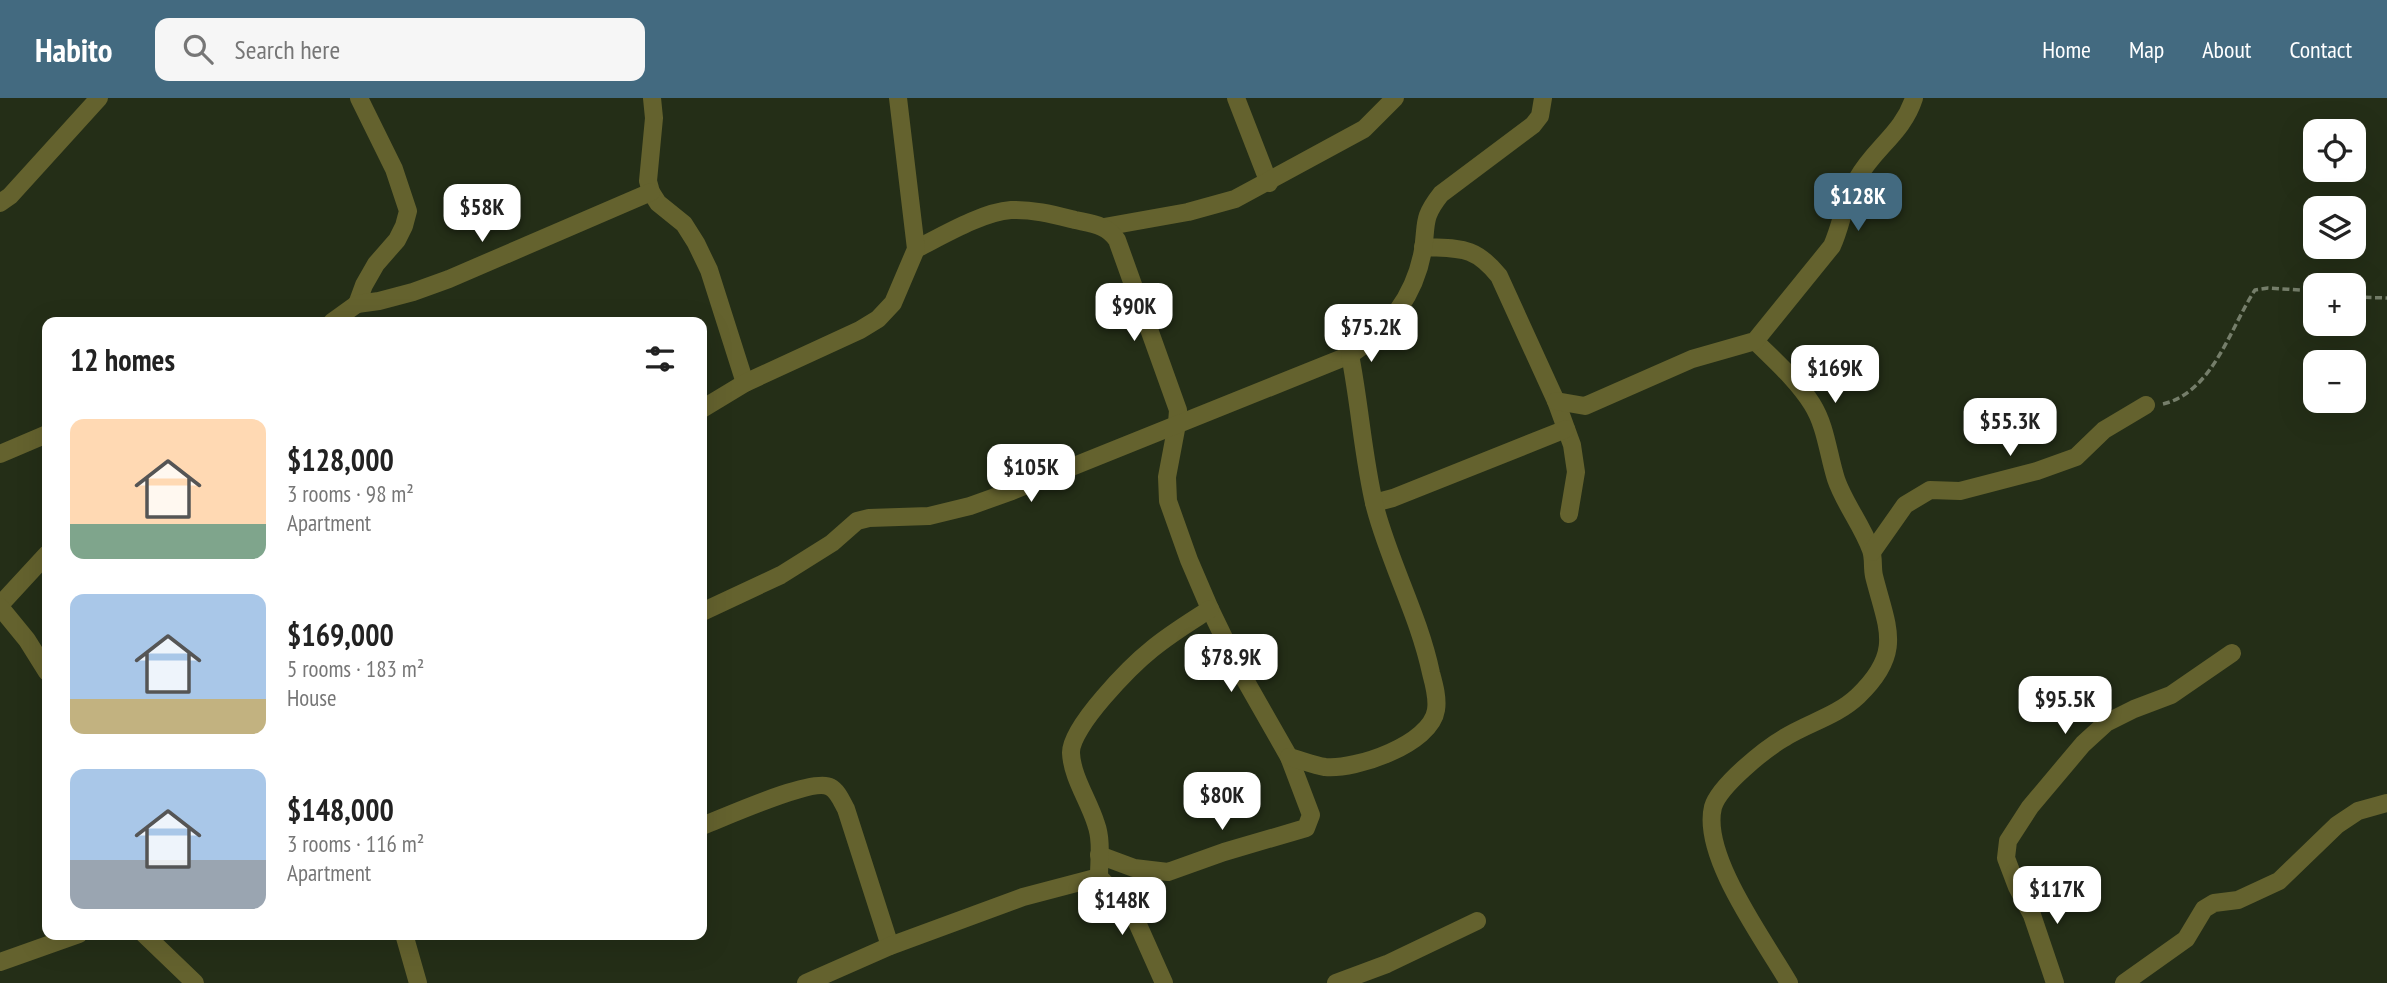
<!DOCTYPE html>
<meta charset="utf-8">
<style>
body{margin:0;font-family:"PT Sans Narrow",sans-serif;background:#f6f6f6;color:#222;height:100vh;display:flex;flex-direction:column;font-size:26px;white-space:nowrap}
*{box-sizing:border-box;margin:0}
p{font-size:23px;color:#767676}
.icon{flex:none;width:38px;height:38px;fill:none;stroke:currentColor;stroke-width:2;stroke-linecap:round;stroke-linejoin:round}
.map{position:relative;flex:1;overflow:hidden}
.details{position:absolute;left:42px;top:219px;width:665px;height:623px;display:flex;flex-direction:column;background:#fff;border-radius:14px;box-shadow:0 7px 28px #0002}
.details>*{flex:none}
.fabs{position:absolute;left:2303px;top:21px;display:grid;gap:14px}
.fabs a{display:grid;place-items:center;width:63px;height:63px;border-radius:14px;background:#fff;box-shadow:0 7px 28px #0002;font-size:35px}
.price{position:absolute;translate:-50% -60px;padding:0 16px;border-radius:14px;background:#fff;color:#222;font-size:23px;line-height:46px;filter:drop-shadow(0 2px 4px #0008)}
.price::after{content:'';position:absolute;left:50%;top:42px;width:21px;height:16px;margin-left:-10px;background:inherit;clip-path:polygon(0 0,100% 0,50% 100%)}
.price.active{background:#436a80;color:#fff}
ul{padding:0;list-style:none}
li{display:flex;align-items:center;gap:21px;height:175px;padding:0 28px}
li span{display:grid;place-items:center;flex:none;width:196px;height:140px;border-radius:14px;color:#555}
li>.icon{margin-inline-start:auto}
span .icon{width:84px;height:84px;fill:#fffc;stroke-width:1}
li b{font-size:30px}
h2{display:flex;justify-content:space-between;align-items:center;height:84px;padding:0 28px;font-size:30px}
header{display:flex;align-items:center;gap:42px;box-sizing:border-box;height:98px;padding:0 35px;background:#436a80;color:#fff}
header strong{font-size:33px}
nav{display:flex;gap:38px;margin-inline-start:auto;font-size:24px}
.search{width:490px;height:63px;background:#f6f6f6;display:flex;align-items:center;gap:18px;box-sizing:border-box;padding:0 24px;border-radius:14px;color:#767676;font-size:26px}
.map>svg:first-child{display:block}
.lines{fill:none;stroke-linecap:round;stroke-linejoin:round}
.path{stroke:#757e6a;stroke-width:3.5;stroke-dasharray:7 3.5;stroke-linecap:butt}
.minor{stroke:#64622e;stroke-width:18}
</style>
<header>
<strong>Habito</strong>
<div class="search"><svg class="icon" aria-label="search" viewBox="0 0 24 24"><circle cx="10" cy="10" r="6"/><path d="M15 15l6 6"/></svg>Search here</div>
<nav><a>Home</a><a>Map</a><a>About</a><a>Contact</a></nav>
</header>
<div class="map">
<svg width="2387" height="885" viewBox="0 0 2387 885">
<rect width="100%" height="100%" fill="#242e17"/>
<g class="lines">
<g class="path">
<path d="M2354 199 2387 200"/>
<path d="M2163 306C2213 294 2230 230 2255 192L2268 190 2315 193"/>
</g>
<g class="minor">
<path d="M652 0 654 20 648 83 651 94 658 105 684 126 696 145 709 172 745 285"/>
<path d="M1236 0 1269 85"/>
<path d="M0 105 10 98 99 0"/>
<path d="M1104 129 1188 114 1235 101 1364 31 1395 0"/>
<path d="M1423 149C1460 151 1474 147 1499 178L1556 303 1572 347 1576 374 1569 416"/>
<path d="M916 151C942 138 982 114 1011 112 1033 111 1055 117 1075 122 1093 126 1107 127 1117 142L1178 312 1177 326 1167 379 1168 403 1189 462 1210 511 1240 573 1289 659 1311 717 1306 730 1224 754 1168 774 1134 770 1099 757"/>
<path d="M357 206 364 187 376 166 397 142 404 128 408 113 394 71 359 0"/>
<path d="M332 224 357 206 379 203 413 194 449 181 651 94"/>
<path d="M1755 243C1775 263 1797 282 1812 306 1826 328 1828 356 1836 381 1844 405 1862 427 1871 452 1874 460 1872 469 1874 478 1887 530 1904 554 1858 598 1837 618 1808 625 1784 640 1765 651 1719 688 1713 709 1701 758 1765 843 1789 885"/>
<path d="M1556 303 1585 308 1692 261 1755 243 1832 148C1842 126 1844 102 1857 81 1874 50 1903 35 1914 0"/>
<path d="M702 311 745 285 860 232 878 221 893 205 916 151 898 0"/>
<path d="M0 356 47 336"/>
<path d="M1374 405 1393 400 1566 331"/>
<path d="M1872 454 1905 407 1930 392 1960 393 2037 373 2076 359 2104 332 2146 307"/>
<path d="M0 507 47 456"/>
<path d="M0 509 27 542 47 574"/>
<path d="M702 514 781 477 832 445 857 423 869 420 929 418 970 408 1012 393 1350 257"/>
<path d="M1289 659C1301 662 1313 667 1325 669 1356 672 1431 646 1436 612 1438 600 1434 586 1431 575 1419 518 1390 466 1375 409 1363 360 1360 307 1350 257 1388 232 1415 198 1423 152 1427 125 1422 120 1441 96L1533 27 1540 18 1543 0"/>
<path d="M702 728C723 720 813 679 830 689 838 693 842 704 846 711L890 848"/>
<path d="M144 836 195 885"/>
<path d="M404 836 418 885"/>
<path d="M0 864 79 836"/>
<path d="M806 885 890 848 1023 799 1099 779"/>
<path d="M1164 885 1131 811 1099 779C1099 762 1102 742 1096 726 1089 703 1072 679 1071 655 1070 629 1132 567 1152 551 1170 536 1190 524 1210 511"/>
<path d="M1336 885 1387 866 1477 823"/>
<path d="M2055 885 2032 817 2017 789 2006 760 2008 743 2030 709 2083 646 2106 625 2134 611 2171 597 2232 555"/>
<path d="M2124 885 2186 841 2204 811 2214 805 2238 802 2279 783 2337 727 2358 713 2387 705"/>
</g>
</g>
</svg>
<div class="fabs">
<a><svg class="icon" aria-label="locate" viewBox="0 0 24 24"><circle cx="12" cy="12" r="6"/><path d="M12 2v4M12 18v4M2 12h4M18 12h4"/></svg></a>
<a><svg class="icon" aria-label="layers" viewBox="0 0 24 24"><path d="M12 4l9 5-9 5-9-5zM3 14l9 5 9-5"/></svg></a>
<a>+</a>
<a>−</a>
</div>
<b class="price active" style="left:1858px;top:135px">$128K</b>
<b class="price" style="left:482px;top:146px">$58K</b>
<b class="price" style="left:1134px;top:245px">$90K</b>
<b class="price" style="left:1371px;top:266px">$75.2K</b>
<b class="price" style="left:1835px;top:307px">$169K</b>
<b class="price" style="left:2010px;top:360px">$55.3K</b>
<b class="price" style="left:1031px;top:406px">$105K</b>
<b class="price" style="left:1231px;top:596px">$78.9K</b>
<b class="price" style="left:2065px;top:638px">$95.5K</b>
<b class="price" style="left:1222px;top:734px">$80K</b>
<b class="price" style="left:2057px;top:828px">$117K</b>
<b class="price" style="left:1122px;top:839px">$148K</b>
<section class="details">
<h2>12 homes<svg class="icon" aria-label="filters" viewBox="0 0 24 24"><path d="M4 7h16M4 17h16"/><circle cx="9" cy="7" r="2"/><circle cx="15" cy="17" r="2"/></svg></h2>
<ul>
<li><span style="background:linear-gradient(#ffd9b3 75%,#7fa58c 0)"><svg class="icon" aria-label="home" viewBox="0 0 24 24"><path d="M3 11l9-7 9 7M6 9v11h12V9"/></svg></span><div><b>$128,000</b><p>3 rooms · 98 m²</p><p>Apartment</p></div></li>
<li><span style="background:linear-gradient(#a9c7e8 75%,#c2b280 0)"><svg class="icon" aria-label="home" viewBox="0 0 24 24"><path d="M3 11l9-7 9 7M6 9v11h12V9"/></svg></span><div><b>$169,000</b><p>5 rooms · 183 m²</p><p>House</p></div></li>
<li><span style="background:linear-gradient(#a9c7e8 65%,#9aa5b1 0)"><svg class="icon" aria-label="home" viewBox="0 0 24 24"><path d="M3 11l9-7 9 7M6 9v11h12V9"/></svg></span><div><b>$148,000</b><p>3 rooms · 116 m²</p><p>Apartment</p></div></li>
</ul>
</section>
</div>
